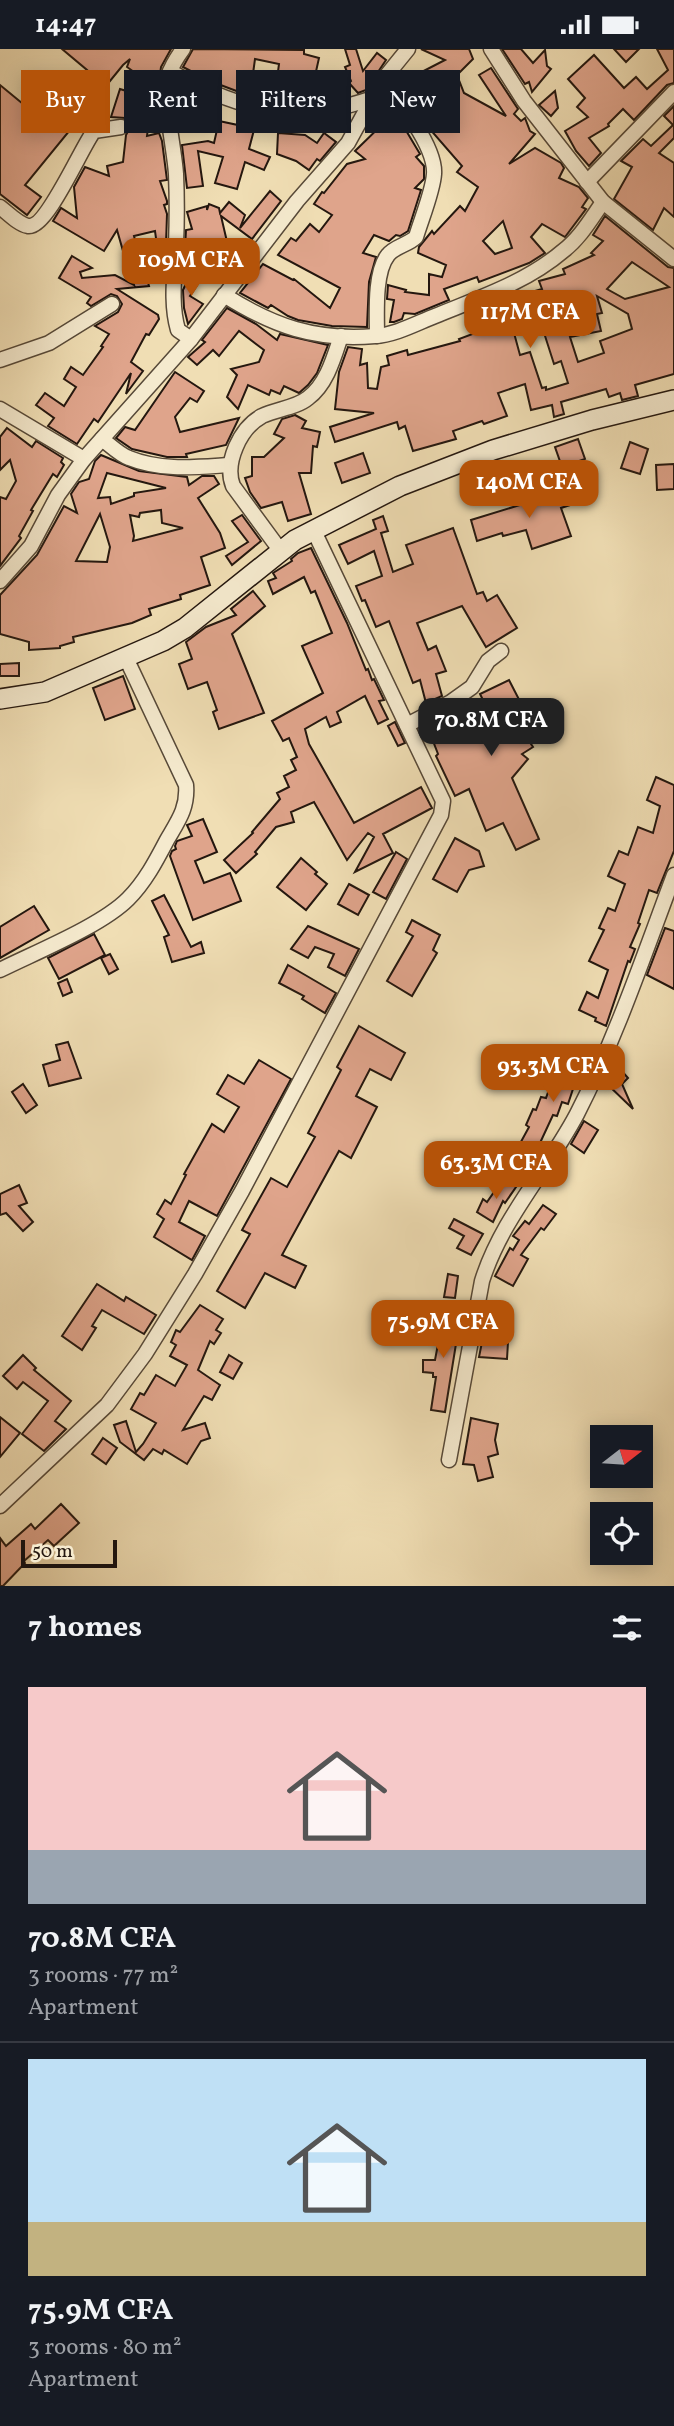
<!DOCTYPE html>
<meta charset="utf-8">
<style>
body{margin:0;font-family:Vollkorn,serif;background:#242831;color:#f1f3f6;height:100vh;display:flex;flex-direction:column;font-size:26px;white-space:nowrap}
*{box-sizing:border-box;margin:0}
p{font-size:23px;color:#9ea1a6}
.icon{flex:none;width:38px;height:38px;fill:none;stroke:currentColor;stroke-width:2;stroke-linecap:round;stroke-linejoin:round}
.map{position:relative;height:1537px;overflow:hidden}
.drawer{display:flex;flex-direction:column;background:#171b24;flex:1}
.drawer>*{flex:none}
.guide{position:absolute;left:21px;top:21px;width:634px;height:63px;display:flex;gap:14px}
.needle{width:46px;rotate:73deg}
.tools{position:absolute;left:590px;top:1376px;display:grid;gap:14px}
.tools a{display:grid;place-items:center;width:63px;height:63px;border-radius:0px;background:#171b24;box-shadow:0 4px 18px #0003;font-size:35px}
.scale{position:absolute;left:21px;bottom:18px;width:96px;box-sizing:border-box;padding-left:7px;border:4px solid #24170f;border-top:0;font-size:19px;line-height:24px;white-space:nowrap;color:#24170f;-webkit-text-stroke:5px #f5eace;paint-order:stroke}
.price{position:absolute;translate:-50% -60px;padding:0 16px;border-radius:14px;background:#b45309;color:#fff;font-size:23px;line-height:46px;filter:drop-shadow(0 2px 4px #0008)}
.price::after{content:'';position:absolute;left:50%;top:42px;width:21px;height:16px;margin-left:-10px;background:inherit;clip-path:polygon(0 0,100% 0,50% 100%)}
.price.current{background:#222;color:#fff}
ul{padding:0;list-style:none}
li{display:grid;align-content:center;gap:14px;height:371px;padding:0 28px}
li+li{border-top:2px solid #363941}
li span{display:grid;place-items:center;height:217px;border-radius:0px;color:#555}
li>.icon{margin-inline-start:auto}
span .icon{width:126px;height:126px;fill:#fffc;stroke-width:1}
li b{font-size:30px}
h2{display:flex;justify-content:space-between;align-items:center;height:84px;padding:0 28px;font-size:30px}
.tag{padding:0 24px;border-radius:0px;background:#171b24;box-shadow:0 4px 18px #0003;font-size:24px;line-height:63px}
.tag.current{background:#b45309;color:#fff}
.status{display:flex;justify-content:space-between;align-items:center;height:49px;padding:0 35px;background:#171b24;direction:ltr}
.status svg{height:19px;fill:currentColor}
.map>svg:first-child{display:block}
.building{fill:#dfa48b;stroke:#24170f;stroke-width:2;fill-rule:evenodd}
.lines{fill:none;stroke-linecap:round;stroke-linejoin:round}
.street-casing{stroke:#574938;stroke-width:17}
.secondary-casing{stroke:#24170f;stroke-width:22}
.street{stroke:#f5eace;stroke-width:14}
.secondary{stroke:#f5eace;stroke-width:19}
</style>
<div class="status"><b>14:47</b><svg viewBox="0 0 49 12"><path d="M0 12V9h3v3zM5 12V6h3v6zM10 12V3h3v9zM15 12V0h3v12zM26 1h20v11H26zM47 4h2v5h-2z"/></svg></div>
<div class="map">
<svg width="674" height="1537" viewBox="0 0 674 1537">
<rect width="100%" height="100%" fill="#f0deb4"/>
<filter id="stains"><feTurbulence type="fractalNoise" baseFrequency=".00286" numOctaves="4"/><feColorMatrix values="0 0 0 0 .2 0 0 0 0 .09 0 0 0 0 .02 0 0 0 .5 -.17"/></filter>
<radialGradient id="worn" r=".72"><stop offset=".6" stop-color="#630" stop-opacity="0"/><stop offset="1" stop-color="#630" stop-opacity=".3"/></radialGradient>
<g class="building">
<path d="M62 0H171L161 18 158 40 127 18 130 10 123 16 25 136 41 148 27 166 0 145V36L45 73 87 21Z"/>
<path d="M193 0 304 1V5L319 9 313 36 328 31 331 41 325 43 276 38 279 15 255 10 252 32 260 33 258 48 247 46 210 32 183 18Z"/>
<path d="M345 0H356L363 22 377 4 386 11 366 41 358 44 349 34 351 32 345 18 350 16Z"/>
<path d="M421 0H469L473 10 457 26 464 44 506 67 479 26 491 19 518 60 514 65 521 72 525 69 530 82 535 85 509 115 535 99 561 114 564 119 559 129 579 138 588 149 582 158 586 160 565 188 542 175 531 188 545 204 529 214 479 233 477 228 444 240 449 251 415 265 404 264 402 270 394 273H390L394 251 387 250 388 236 406 241 405 243 429 246V225L442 228 446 216 418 204 419 198 432 182 434 185 460 157 465 162 478 138 457 123 462 117 428 78 416 59 422 53 410 29 445 11ZM503 172 512 199 495 205 483 192Z"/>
<path d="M502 0H521L533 14 545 1 547 17 551 20 532 43 529 33 525 35Z"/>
<path d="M614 0H639L626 13Z"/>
<path d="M657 0H674V34L667 36 634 71 623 60 608 75 609 77 589 89 601 104 589 117 576 102 565 82 588 68 577 58 585 49 568 30 594 6 624 39 636 28 647 40 668 21Z"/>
<path d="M120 40 133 44 125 69 111 68Z"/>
<path d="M187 42 220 57 214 74 198 69 200 62 182 56Z"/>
<path d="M555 42 558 59 551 67 539 56Z"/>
<path d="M674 57V89L659 104 674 114V168L664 159 653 181 614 150 632 118 621 112 643 90 651 97 673 76 664 67Z"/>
<path d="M395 63 420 105 416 108 424 117V130L415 139 421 141 408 182 400 187 396 186 389 192 374 186 363 204 376 208 369 233 367 278 332 277 298 271 288 267 271 256 268 259 240 244 263 215 293 231 294 230 330 259 340 239 278 206 291 189 296 192 310 175 319 183 332 166 314 155 322 143 324 144 347 115 365 110 355 102Z"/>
<path d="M219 72 238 76 239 73 255 77 249 100 270 108 264 121 245 113 237 140 215 134 223 108 198 102 203 137 187 139 182 96 208 92 214 94Z"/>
<path d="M131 77 148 79 147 87 159 84 162 92 167 131 160 132 167 152V155L164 156 167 165 166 195V203L158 204 155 182 134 187 139 205 125 209 117 181 104 202 53 172 61 159 77 169 74 138 85 118 109 127 107 117 123 113 126 86Z"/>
<path d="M278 84 305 86 317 94 324 84 336 93 320 112 317 110 309 121 296 112 277 105Z"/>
<path d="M270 142 281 152 252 190 221 167 228 197 240 203 224 228 207 214 213 206 189 198 185 199 186 181 192 180 187 163 207 157V161L209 155 219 159 220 164 229 153 245 166 240 179Z"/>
<path d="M605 167 668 218 674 219V325L635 336 638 347 622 351 620 344 609 348 606 340 561 353 564 365 554 368 552 356 531 361 525 335 498 344 507 367 484 375 482 372 453 382 456 390 413 402 405 377 399 380 397 373 335 393 330 378 374 364 335 360 339 323 348 298 362 300 360 316 367 314 368 339 377 340 381 318 389 316 387 307 407 301 408 306 460 292 459 290 494 277 491 269 494 268 490 255 542 240 539 232 565 225 563 220 594 206 591 204 603 192 593 186ZM632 213 669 238 625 250 607 240ZM597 247 628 265 632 280 600 292 604 304 578 313 570 288 601 282 597 265 602 264ZM538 265 554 315 561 312 568 334 546 341V338L542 339 530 303 520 306 514 284 520 282 516 270Z"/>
<path d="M72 207 92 219 80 223 82 229 115 226 134 236 130 224 145 223 149 237 117 240 158 266 159 270 149 286 146 285 131 313 143 322 126 345 131 324 98 373 94 370 77 395 48 377 54 369 36 356 45 344 64 357 76 338 64 330 71 318 83 326 103 298 101 297 109 285 95 277 118 263 122 255 117 247 111 245 91 257 87 254 91 248 59 229Z"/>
<path d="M190 226 201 230 190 247 203 255 188 275 184 259 183 241Z"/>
<path d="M227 259 256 275 277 291 280 285 328 296 317 324 308 336 299 344 284 337 280 345 271 341 269 346 248 336 238 360 227 348 237 326 231 320 259 313 264 301 239 282 219 307 213 301 197 316 188 308 205 293 202 291Z"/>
<path d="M175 323 204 342 197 353 190 349 175 368 180 383 239 369 226 396 186 405 187 408H167L132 400 116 389 125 378 135 381Z"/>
<path d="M295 366 306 372 302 379 320 383 317 398 313 397 311 424H299L311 465 288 472 282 453 261 459 250 443 245 429 252 427V408H264L284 389 274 385 282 370Z"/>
<path d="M7 379 32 398 36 392 63 409 61 413 64 416 57 428 53 425 31 461 33 462 19 487 21 489 0 517V448L6 450 16 432 10 411 0 421V388Z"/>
<path d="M578 390 585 410 562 418 555 398Z"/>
<path d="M630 393 648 400 640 425 621 419Z"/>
<path d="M363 404 370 424 342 434 335 414Z"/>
<path d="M101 406 139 422 187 428 189 436 202 427H214L219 435 198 449 220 484 225 499 201 508 210 536 180 546 181 550 149 560 151 566 132 574 73 588 74 593 60 597V599L29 601V593L0 585V546L37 506 64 457 77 464 71 445 79 433 89 430 95 412ZM107 424 166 439 134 444V447L111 455 110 448 98 449ZM161 461 162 474 183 479 133 492 134 487 130 466 139 468 140 464ZM100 465 110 498 107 513 76 512Z"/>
<path d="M674 415V440L657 441 656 416Z"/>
<path d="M563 434 570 456 561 459 571 487 532 500 526 481 503 487 502 484 477 492 471 471 533 452 532 450 552 444 550 439Z"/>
<path d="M242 466 261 492 232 516 226 507 248 493 232 472Z"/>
<path d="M383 467 388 482 381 484 393 523 413 515 406 496 453 479 477 545 483 543 487 552 497 546 517 579 486 598 462 557 417 574 428 601 436 597 446 622 436 625 442 647 426 654 420 631 413 634 389 572 376 578 365 551 362 552 356 537 382 527 374 502 348 515 339 496 376 480 373 471Z"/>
<path d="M311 499 347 574 366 621 368 620 372 631 374 630 384 651 379 652 388 670 378 675 365 647 337 663 341 673 330 678 326 668 305 680 309 695 354 774 421 738 432 759 383 785 393 804 355 823 374 788 368 784 347 811 314 753 291 763 294 773 276 778 255 803 257 805 236 824 224 811 253 784 252 783 280 750 277 744 289 738 284 727 296 721 291 711 297 708 289 689 283 692 272 672 323 644 302 597 332 584 315 542 311 544 304 528 273 545 268 532 276 529 273 524 292 512 291 510 298 504Z"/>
<path d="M253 542 265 557 232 585 264 664 219 680 213 663 217 661 207 633 188 640 179 615 192 610 186 593 206 578 236 566 231 560Z"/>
<path d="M19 614V627H0V615Z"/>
<path d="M123 627 135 660 105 671 93 639Z"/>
<path d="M509 631 530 672 554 661 558 669 525 686 533 698 522 705 528 710 512 729 539 790 516 801 503 774 486 782 469 740 455 747 436 707 438 705 428 679 454 669 452 665 484 653 480 645Z"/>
<path d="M395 673 405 694 398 697 388 677Z"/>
<path d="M656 728 674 736V802L657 844 649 841 638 874 640 875 630 898 635 900 630 913 628 912 606 977 595 972 596 969 579 961 587 943 598 949 608 921 589 912 604 881 599 879 608 859 615 862 625 835 608 827 619 802 628 806 638 778 653 784 660 757 647 751Z"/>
<path d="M203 770 217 803 195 812 204 834 230 824 241 852 193 871 170 807 172 802 176 800 175 797 177 792 192 787 187 776Z"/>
<path d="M455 789 479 802 484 817 469 821 457 843 433 830Z"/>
<path d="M396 803 407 810 386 850 373 843Z"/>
<path d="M301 809 317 823 315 825 327 835 306 861 277 838Z"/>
<path d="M349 835 369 846 358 866 338 855Z"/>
<path d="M164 846 191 898 201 893 204 904 172 913 164 888 169 886 152 852Z"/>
<path d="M34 857 49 881 0 909V878Z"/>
<path d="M412 871 440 886 433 901 437 904 412 947 387 932 413 887 406 883Z"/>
<path d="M308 877 359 900 345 927 328 918 334 905 315 898 308 909 291 900Z"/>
<path d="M665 879 674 882V940L647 926Z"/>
<path d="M94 885 105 906 59 930 48 909Z"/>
<path d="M110 905 118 920 109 925 101 909Z"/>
<path d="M288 916 336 944 325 964 302 950 304 947 279 934Z"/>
<path d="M67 930 72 943 63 947 58 934Z"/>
<path d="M359 977 405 1004 391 1031 370 1020 356 1047 377 1058 351 1109 339 1102 282 1206 306 1217 295 1239 265 1224 245 1259 217 1242 250 1185 242 1181 271 1129 287 1138 315 1088 308 1084 341 1021 337 1018Z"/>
<path d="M68 993 81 1029 49 1037 43 1016 60 1011 56 996Z"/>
<path d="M572 1004 592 1011 582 1033 576 1031 568 1055 562 1053 557 1067 553 1066 533 1109 517 1100 529 1078 526 1076 533 1060 536 1061 541 1048 546 1049 552 1032 560 1034Z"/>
<path d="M259 1011 291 1030 217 1167 189 1152 179 1173 205 1187 192 1211 154 1188 164 1170 157 1165 165 1151 171 1155 186 1126 184 1125 212 1075 224 1083 239 1058 217 1045 228 1026 244 1035Z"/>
<path d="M620 1020 628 1029 622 1035 633 1060 606 1034Z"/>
<path d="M23 1035 37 1056 26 1064 12 1043Z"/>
<path d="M584 1072 598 1081 584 1104 571 1095Z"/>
<path d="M503 1130 516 1138 505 1154 503 1152 493 1173 477 1163 483 1150 487 1153Z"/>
<path d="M19 1136 27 1154 19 1157 33 1173 23 1182 6 1164 0 1166V1145Z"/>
<path d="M543 1156 556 1165 544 1181 541 1179 521 1206 528 1210 513 1237 495 1227 510 1199 513 1201 519 1191 513 1187 525 1172 529 1175Z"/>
<path d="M454 1170 483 1185 471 1206 457 1199 464 1187 449 1179Z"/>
<path d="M448 1225 458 1227 455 1249 444 1248Z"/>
<path d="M97 1235 124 1252 126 1248 156 1266 144 1285 102 1261 92 1277 96 1279 82 1301 62 1287Z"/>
<path d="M200 1256 223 1270 216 1281 221 1284 214 1295 210 1292 198 1321 220 1336 212 1351 204 1347 183 1381 205 1374 210 1389 201 1392 187 1415 164 1401 162 1405 153 1400 144 1411 120 1393 114 1376 126 1372 136 1403 143 1395 156 1374 131 1360 140 1344 144 1346 156 1326 175 1337 187 1316 170 1307 176 1296 171 1293 176 1281 180 1283Z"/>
<path d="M436 1267 460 1270 445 1363 431 1361 436 1328H433V1324L423 1323V1311H435L439 1290 434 1289Z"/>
<path d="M486 1273 504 1275 498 1292 508 1293 507 1310 479 1308Z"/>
<path d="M23 1306 36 1319 34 1321 71 1352 55 1372 66 1380 44 1402 22 1385 48 1352 23 1333 17 1340 3 1327Z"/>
<path d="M229 1306 242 1314 233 1330 220 1323Z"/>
<path d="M0 1368 20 1384 0 1408Z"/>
<path d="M471 1369 498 1375 495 1391 498 1405 488 1408 493 1428 478 1432 474 1416 463 1415Z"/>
<path d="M103 1389 117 1399 106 1415 92 1405Z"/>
<path d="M61 1455 79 1474 54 1497 48 1491 24 1512 25 1514 3 1537H0V1489L6 1497 31 1475 35 1480Z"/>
</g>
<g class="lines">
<defs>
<g id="street">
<path d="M183 0C178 7 172 16 170 23 162 53 174 95 176 125 177 148 177 172 176 195 175 224 170 253 178 281L191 290"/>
<path d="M491 0 524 52 603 153 674 210"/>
<path d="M170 22C215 48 271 70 324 62 340 60 356 54 371 50"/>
<path d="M587 133 674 43"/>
<path d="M0 158C8 164 18 175 28 177 47 180 82 97 94 82L121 78"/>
<path d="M224 246C273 277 315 292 375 287 395 286 417 274 435 267 479 249 527 233 563 202 580 189 591 170 603 153"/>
<path d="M377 287C377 266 374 223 388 206 395 197 408 196 416 188 421 171 433 142 434 125 436 98 399 51 382 32"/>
<path d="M0 311 49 294 112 255"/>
<path d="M0 360 84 410"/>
<path d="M102 390C110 396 120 406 129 409 161 422 196 418 229 416"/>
<path d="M280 501 233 437C224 414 240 379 262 367 276 360 296 359 308 349 327 335 334 308 341 287"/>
<path d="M0 532 31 497 58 446 84 410 191 290 297 152 348 94 382 32 408 0"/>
<path d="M407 676 451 653 472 638 488 612 501 602"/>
<path d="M0 921C36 903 101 877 128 850 145 833 156 812 167 791 178 772 188 759 186 736L126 609"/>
<path d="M449 1411 482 1232C502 1169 547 1122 577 1065 616 989 644 906 674 826"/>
<path d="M0 1457 107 1356 145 1305 195 1225 242 1142 441 766 443 752 313 480"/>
</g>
<path id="secondary" d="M0 650 45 643 163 592 185 579 295 491 400 437 493 401 592 371 674 351"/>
</defs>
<use href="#street" class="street-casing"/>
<use href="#secondary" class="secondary-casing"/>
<use href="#street" class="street"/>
<use href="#secondary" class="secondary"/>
</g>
<rect width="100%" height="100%" filter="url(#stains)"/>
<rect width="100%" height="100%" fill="url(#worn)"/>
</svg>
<div class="tools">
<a><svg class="needle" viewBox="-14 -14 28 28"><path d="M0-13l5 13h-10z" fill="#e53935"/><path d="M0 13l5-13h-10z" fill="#9ea1a6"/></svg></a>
<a><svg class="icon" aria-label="locate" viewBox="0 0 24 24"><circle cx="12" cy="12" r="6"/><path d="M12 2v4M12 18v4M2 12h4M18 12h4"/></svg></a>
</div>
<div class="scale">50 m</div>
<b class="price" style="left:191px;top:249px">109M CFA</b>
<b class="price" style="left:530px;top:301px">117M CFA</b>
<b class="price" style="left:529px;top:471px">140M CFA</b>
<b class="price current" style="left:491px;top:709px">70.8M CFA</b>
<b class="price" style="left:553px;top:1055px">93.3M CFA</b>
<b class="price" style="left:496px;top:1152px">63.3M CFA</b>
<b class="price" style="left:443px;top:1311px">75.9M CFA</b>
<div class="guide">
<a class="tag current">Buy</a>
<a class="tag">Rent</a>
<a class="tag">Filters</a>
<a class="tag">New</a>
</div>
</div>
<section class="drawer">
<h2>7 homes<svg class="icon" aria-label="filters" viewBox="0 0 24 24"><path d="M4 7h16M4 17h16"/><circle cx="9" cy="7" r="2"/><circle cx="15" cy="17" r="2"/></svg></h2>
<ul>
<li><span style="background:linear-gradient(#f6c9c9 75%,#9aa5b1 0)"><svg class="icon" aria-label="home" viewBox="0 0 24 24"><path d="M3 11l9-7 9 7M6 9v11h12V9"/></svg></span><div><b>70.8M CFA</b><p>3 rooms · 77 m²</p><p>Apartment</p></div></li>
<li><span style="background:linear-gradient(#bfe0f5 75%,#c2b280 0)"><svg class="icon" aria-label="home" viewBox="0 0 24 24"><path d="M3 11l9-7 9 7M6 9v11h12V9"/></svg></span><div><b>75.9M CFA</b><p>3 rooms · 80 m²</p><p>Apartment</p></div></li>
</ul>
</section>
